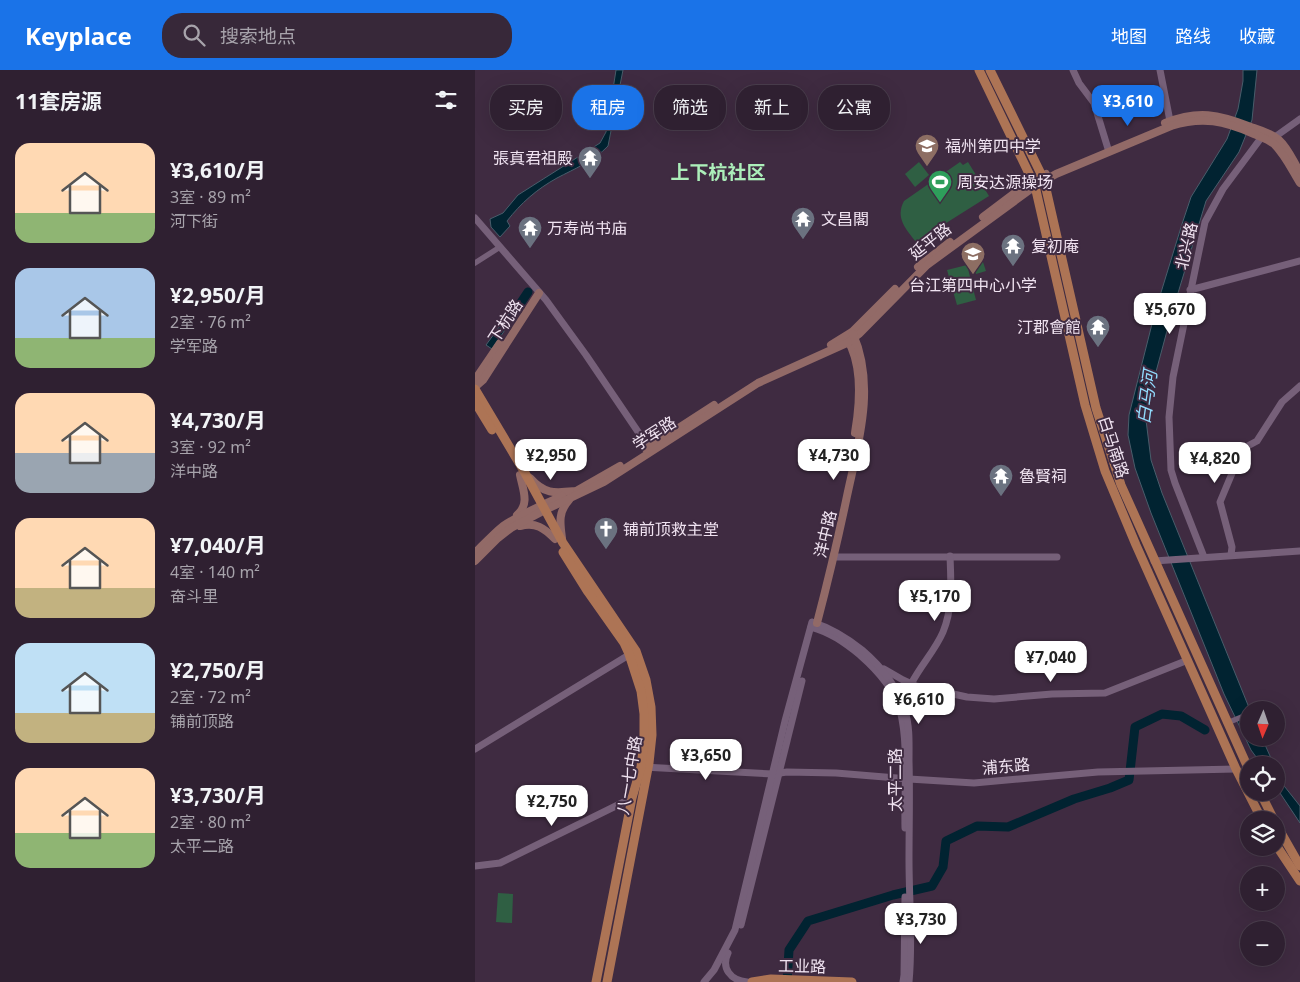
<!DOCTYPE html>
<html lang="zh">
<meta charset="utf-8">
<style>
body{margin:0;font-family:"Noto Sans","Noto Sans SC",sans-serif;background:#372839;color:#f1f3f6;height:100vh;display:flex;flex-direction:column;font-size:19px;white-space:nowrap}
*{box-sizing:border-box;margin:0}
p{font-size:16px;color:#a7a3ab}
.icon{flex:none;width:28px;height:28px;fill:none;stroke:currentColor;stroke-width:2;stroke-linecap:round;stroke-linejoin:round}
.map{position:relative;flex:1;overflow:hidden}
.side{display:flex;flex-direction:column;background:#2f2031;width:475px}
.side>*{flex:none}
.hud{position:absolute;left:15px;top:15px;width:475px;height:45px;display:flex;gap:10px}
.needle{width:32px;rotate:182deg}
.fabs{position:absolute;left:765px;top:631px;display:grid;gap:10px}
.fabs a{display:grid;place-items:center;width:45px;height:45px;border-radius:50%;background:#2f2031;box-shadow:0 5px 20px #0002,0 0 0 1px #4a3e4d;font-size:25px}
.price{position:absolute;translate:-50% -42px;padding:0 11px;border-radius:10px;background:#fff;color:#222;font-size:16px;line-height:32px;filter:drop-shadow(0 1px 2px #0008)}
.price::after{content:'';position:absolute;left:50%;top:30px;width:15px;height:11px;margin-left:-8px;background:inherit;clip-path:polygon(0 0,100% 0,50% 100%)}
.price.selected{background:#1a73e8;color:#fff}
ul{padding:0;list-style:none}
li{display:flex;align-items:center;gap:15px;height:125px;padding:0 15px}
li span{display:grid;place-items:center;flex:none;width:140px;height:100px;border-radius:15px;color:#555}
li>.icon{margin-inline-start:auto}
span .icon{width:60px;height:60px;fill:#fffc;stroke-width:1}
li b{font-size:21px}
h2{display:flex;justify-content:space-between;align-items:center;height:60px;padding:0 15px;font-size:21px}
.chip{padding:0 18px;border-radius:20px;background:#2f2031;box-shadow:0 5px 20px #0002,0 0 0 1px #4a3e4d;font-size:18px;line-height:45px}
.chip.selected{background:#1a73e8;color:#fff}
header{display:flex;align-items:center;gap:30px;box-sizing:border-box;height:70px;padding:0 25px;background:#1a73e8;color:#fff}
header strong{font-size:24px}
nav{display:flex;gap:28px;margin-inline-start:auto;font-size:18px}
.search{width:350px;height:45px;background:#372839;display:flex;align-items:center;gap:12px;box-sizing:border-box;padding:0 18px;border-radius:20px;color:#a7a3ab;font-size:19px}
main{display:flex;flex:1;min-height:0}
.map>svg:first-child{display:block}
.green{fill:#2f5f43}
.water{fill:#012331;stroke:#495d6b}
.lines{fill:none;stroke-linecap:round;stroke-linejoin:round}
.river{stroke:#012331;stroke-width:9}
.minor{stroke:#766079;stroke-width:5.5}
.tertiary{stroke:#766079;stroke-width:7}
.secondary{stroke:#926a67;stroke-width:8}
.primary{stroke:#ad7455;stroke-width:9}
.labels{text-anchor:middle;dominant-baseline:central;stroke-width:4;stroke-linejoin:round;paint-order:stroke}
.poi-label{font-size:16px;fill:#f0e3f1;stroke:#3f2b41;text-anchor:start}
.street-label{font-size:16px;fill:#f0e3f1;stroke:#3f2b41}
.water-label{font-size:18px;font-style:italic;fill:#91dafc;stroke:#3f2b41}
.quarter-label{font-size:19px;font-weight:bold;fill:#acefba;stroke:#3f2b41}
</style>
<header>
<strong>Keyplace</strong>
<div class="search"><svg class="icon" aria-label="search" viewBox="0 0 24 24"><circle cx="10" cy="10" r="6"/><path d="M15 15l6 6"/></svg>搜索地点</div>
<nav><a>地图</a><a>路线</a><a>收藏</a></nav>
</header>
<main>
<section class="side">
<h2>11套房源<svg class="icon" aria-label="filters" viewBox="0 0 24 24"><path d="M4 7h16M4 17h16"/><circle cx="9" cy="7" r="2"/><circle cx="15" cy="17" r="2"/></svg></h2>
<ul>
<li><span style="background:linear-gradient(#ffd9b3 70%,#8fb573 0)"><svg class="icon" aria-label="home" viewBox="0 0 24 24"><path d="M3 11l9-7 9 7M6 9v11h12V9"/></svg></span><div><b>¥3,610/月</b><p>3室 · 89 m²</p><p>河下街</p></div></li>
<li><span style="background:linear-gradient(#a9c7e8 70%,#8fb573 0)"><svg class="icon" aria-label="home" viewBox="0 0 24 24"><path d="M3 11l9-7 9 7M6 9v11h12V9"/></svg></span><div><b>¥2,950/月</b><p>2室 · 76 m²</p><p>学军路</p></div></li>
<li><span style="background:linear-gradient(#ffd9b3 60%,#9aa5b1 0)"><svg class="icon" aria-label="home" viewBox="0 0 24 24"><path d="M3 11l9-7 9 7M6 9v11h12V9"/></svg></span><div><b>¥4,730/月</b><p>3室 · 92 m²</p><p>洋中路</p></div></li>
<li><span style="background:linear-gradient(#ffd9b3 70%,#c2b280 0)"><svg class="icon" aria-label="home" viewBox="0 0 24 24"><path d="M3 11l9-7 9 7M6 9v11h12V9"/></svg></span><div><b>¥7,040/月</b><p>4室 · 140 m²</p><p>奋斗里</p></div></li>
<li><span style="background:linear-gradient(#bfe0f5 70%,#c2b280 0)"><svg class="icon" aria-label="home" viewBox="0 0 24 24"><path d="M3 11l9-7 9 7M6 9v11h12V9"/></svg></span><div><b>¥2,750/月</b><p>2室 · 72 m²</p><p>铺前顶路</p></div></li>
<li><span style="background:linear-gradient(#ffd9b3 65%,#8fb573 0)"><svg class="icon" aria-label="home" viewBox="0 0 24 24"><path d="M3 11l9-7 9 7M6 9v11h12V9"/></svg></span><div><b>¥3,730/月</b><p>2室 · 80 m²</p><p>太平二路</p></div></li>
</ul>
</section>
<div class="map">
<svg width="825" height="912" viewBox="0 0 825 912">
<rect width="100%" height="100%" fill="#3f2b41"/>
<g class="green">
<path d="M444 92 454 105 440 117 430 104Z"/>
<path d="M485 92 488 95 493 92 514 126 441 172C431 159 420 148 429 131Z"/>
<path d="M505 183 511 201 501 204 496 186Z"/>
<path d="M492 195 501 230 482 235 472 200Z"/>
<path d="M23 823 38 824 37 853 21 852Z"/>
</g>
<g class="water">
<path d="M141 0H148L133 76C119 91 99 99 82 108 62 119 46 133 32 151L35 156 25 167 16 157 15 149 28 143 43 125 125 73 131 62 133 51Z"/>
<path d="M768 0H782L777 50 764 82 731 131 696 246 675 324 671 350 676 390 687 423 775 640 774 668H787L799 695H787L776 680 749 624 676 443 660 398 653 365 654 345 680 242 707 154 716 127 752 69 763 39 768 11Z"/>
<path d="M49 223 53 226 17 279 11 275Z"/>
<path d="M801 700 806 712 825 736V753L801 717Z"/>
</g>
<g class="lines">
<g class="river">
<path d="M45 234 53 222"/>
<path d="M312 912 314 880 333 851 418 825 457 816 468 797 471 771 502 756 533 757 599 729 635 718 654 710 660 657 687 644 706 646 730 660"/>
</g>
<g class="minor">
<path d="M0 193 25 177"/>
<path d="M782 640 789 637"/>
<path d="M752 653 774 644"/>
</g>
<g class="tertiary">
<path d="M598 0 604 13 619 33 634 82"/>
<path d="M685 0 696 56"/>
<path d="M797 69 825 49"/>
<path d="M0 148 71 230 111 285 174 378"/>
<path d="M715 220 825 191"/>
<path d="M756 485 757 477 745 432 758 401 754 386 782 371 807 332 825 316"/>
<path d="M359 487H582"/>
<path d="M729 487 700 413 696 400 694 347 698 307 730 152 748 119 789 64"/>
<path d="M679 491 825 481"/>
<path d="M336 557C355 562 370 573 385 585 401 599 419 619 425 640 434 674 429 723 430 758"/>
<path d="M409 599 428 610 441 616 492 627 519 629 577 624 630 623 713 590"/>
<path d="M430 637C431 609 457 588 468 562 478 538 476 512 475 486"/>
<path d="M0 679 157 583"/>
<path d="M168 697 298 704 312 702 361 703 434 709 499 713 623 702 761 699"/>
<path d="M0 796 25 793 157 728"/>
<path d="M266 855 327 611"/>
<path d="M253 883C246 898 255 910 272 912"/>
<path d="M229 912 239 900 260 860 310 651 337 552C356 558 371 567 387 580 407 597 422 616 430 641 435 657 434 674 434 691 435 724 434 757 434 790 434 830 438 872 434 912"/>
<path d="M428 912 429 905 430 827"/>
</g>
<g class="secondary">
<path d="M690 53C723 40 743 44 776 57 785 60 796 63 804 70 813 78 818 91 825 102"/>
<path d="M508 147 553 113 571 104"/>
<path d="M443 197 475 172"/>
<path d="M372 269C388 295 385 334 380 363"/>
<path d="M356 275 377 262 420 219"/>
<path d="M0 310 25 273"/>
<path d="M0 317 8 310 64 223"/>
<path d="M171 379 239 335"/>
<path d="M55 408C70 425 80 423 101 421"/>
<path d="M103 420 145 396"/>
<path d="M42 445C55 434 48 420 45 405"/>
<path d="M45 456C61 452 69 458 80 469"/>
<path d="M87 468C85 453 83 442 94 430"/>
<path d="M0 483C9 474 18 464 28 456 46 444 67 435 87 426"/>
<path d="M0 491 23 468 36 458 70 440 129 412 283 313 374 272 384 264 452 195 560 116 581 104 696 56C728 46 749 51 779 64 786 67 793 69 799 74 810 85 817 100 825 113"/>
<path d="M342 553C353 511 363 469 372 426 383 374 401 316 378 264"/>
</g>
<g class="primary">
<path d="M504 0 560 116 610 335 630 401 661 475 761 699 787 750"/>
<path d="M515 0 569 110 621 338 646 415 774 700"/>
<path d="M0 319 50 403 88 473 161 581 171 610 176 637 177 665 174 693 132 912"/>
<path d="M0 332 17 360"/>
<path d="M88 482 113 522 149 573 154 584 166 621 169 644V671L166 697 157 728 121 912"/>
<path d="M785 722 799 750"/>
<path d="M801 754 825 796"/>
<path d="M801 775 825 811"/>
<path d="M277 912 296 909 377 912"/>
</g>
</g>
<defs>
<symbol id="school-pin" viewBox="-11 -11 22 30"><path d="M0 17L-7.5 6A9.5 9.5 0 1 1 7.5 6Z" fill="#8d6e63" stroke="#3f2b41"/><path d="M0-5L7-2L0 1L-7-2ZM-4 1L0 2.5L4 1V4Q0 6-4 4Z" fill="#fff"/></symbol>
<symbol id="temple-pin" viewBox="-11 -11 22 30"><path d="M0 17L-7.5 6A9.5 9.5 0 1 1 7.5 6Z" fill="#6b7280" stroke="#3f2b41"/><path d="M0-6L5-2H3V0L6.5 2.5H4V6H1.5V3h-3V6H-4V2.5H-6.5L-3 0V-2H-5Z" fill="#fff"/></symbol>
<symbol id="stadium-pin" viewBox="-11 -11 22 30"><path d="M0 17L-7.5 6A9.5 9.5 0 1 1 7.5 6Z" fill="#2e9e5b" stroke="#3f2b41"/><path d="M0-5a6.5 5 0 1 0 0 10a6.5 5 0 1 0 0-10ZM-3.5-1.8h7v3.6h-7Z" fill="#fff"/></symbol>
<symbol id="church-pin" viewBox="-11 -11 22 30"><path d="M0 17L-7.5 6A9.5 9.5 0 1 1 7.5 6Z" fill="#6b7280" stroke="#3f2b41"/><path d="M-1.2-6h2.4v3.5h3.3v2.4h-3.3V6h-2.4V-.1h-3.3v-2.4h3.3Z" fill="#fff"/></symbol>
</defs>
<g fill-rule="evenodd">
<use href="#school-pin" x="438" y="62" width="28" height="38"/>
<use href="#temple-pin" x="101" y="74" width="28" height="38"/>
<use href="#stadium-pin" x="451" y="98" width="28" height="38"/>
<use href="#temple-pin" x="314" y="135" width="28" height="38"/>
<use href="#temple-pin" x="41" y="144" width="28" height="38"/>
<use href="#temple-pin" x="524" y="162" width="28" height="38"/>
<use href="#school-pin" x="484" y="170" width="28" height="38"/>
<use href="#temple-pin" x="609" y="243" width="28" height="38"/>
<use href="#temple-pin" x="512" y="392" width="28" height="38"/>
<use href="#church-pin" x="117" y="445" width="28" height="38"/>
</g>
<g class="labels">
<g class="poi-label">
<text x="470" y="76">福州第四中学</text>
<text x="98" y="88" text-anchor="end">張真君祖殿</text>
<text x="482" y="112">周安达源操场</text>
<text x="346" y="149">文昌閣</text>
<text x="72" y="158">万寿尚书庙</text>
<text x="556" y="176">复初庵</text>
<text x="498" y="215" text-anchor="middle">台江第四中心小学</text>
<text x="606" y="257" text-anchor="end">汀郡會館</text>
<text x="544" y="406">魯賢祠</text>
<text x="148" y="459">铺前顶救主堂</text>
</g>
<g class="street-label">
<text transform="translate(455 171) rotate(-38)">延平路</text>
<text transform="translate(711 176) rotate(-77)">北兴路</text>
<text transform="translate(30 251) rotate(-57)">下杭路</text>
<text transform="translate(179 363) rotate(-33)">学军路</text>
<text transform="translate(639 377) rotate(72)">白马南路</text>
<text transform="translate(350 464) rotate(-77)">洋中路</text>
<text transform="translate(531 696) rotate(-5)">浦东路</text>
<text transform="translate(154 705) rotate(-80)">八一七中路</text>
<text transform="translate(420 710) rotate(-90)">太平二路</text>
<text transform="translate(327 896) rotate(1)">工业路</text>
</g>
<g class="water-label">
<text transform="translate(671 327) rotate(-82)">白马河</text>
</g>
<g class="quarter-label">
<text x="243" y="102">上下杭社区</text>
</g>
</g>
</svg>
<div class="fabs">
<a><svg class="needle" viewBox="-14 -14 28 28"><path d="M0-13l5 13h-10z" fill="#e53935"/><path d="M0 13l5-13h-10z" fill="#a7a3ab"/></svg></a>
<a><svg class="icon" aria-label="locate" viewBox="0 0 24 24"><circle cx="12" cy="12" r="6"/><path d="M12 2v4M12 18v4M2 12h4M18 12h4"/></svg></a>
<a><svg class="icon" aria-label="layers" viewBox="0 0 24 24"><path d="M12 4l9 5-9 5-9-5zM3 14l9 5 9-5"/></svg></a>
<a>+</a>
<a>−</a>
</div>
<b class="price selected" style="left:653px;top:57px">¥3,610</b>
<b class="price" style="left:695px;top:265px">¥5,670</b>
<b class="price" style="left:76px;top:411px">¥2,950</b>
<b class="price" style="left:359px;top:411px">¥4,730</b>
<b class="price" style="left:740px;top:414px">¥4,820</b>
<b class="price" style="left:460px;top:552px">¥5,170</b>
<b class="price" style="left:576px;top:613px">¥7,040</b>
<b class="price" style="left:444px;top:655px">¥6,610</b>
<b class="price" style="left:231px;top:711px">¥3,650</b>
<b class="price" style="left:77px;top:757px">¥2,750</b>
<b class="price" style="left:446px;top:875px">¥3,730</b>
<div class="hud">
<a class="chip">买房</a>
<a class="chip selected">租房</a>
<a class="chip">筛选</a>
<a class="chip">新上</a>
<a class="chip">公寓</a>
</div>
</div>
</main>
